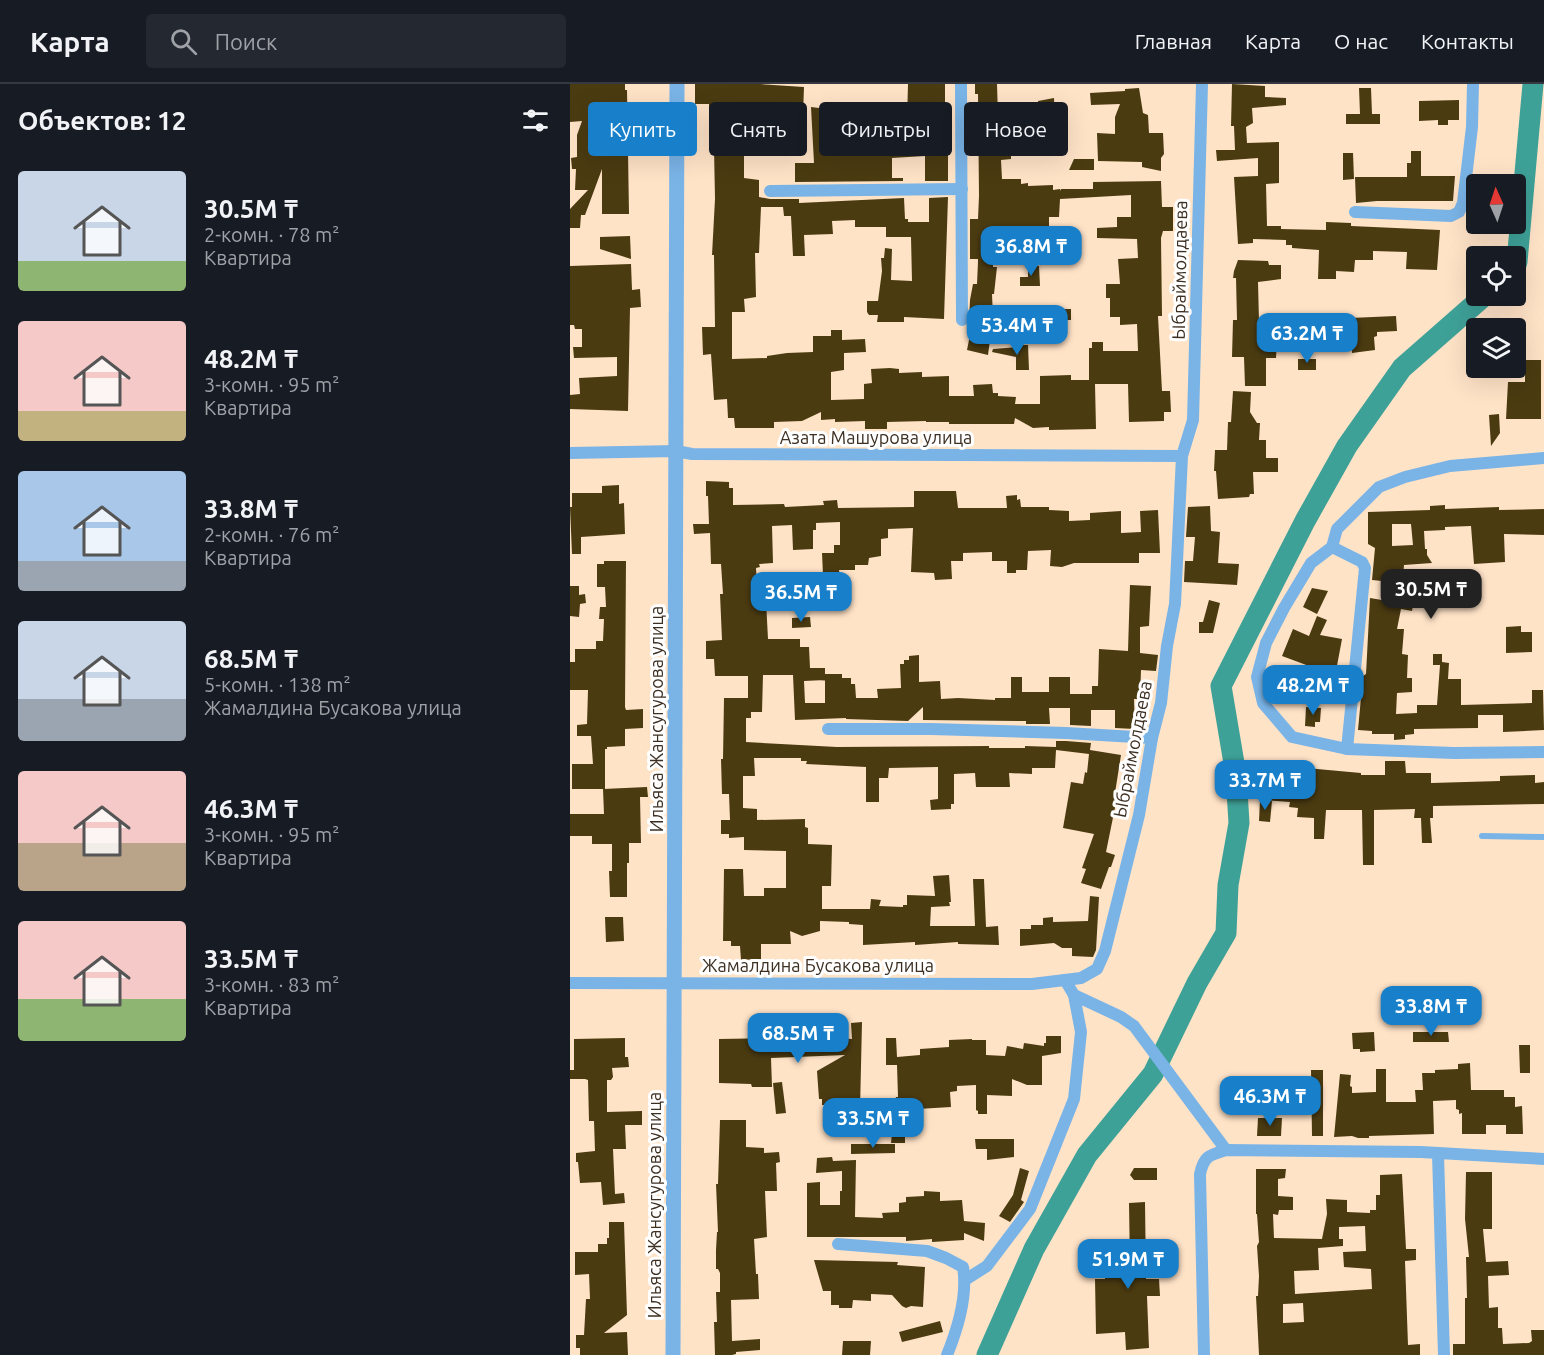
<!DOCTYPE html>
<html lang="ru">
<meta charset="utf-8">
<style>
body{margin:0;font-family:Ubuntu,sans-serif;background:#242831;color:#f1f3f6;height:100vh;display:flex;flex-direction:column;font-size:22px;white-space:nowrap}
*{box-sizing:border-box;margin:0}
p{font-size:20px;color:#9ea1a6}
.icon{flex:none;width:33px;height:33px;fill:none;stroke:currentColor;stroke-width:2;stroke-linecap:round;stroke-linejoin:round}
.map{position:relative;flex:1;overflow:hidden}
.sheet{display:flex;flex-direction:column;background:#171b24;width:570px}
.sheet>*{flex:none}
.guide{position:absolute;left:18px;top:18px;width:570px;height:54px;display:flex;gap:12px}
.needle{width:39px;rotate:357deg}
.buttons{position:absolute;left:896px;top:90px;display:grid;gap:12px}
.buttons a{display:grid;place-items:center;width:60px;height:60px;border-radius:6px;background:#171b24;box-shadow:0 6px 24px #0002;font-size:30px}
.price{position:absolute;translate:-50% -51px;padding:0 14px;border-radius:12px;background:#1880cb;color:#fff;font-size:20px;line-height:39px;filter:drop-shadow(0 2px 3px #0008)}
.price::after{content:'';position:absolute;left:50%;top:36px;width:18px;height:14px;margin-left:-9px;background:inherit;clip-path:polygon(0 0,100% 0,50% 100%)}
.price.active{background:#222;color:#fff}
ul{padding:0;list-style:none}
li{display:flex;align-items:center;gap:18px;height:150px;padding:0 18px}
li span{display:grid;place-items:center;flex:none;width:168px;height:120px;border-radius:6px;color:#555}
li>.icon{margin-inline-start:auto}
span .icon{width:72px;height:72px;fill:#fffc;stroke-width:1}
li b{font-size:26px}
h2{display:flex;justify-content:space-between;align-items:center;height:72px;padding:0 18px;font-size:26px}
.tag{padding:0 21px;border-radius:6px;background:#171b24;box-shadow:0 6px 24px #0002;font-size:21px;line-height:54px}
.tag.active{background:#1880cb;color:#fff}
header{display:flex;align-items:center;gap:36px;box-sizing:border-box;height:84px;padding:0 30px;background:#171b24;border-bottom:2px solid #363941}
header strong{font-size:28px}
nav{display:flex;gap:33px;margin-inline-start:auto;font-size:21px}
.search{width:420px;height:54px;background:#242831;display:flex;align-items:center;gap:15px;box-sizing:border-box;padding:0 21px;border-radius:6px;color:#9ea1a6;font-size:22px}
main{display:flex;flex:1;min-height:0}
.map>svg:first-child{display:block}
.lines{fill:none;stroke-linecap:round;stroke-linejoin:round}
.river{stroke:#3ea198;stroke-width:21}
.building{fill:#4b3b11;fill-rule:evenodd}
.service{stroke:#7ab4e7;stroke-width:6}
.minor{stroke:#7ab4e7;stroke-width:12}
.tertiary{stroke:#7ab4e7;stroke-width:15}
.labels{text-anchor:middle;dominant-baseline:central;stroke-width:6;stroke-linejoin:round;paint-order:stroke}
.street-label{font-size:18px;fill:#3d2f22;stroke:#fff}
</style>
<header>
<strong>Карта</strong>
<div class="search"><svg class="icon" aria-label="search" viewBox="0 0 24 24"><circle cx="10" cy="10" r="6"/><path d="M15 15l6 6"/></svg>Поиск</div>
<nav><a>Главная</a><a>Карта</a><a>О нас</a><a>Контакты</a></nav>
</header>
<main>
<section class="sheet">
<h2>Объектов: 12<svg class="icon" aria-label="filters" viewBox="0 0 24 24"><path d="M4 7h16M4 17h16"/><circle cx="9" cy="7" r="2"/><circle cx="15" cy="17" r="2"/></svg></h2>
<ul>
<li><span style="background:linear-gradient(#c9d6e8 75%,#8fb573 0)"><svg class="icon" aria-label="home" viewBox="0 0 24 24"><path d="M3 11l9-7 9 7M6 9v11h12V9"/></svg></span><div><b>30.5M ₸</b><p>2-комн. · 78 m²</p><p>Квартира</p></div></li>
<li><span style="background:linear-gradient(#f6c9c9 75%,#c2b280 0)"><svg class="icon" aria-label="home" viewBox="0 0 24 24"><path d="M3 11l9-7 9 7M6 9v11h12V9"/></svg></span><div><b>48.2M ₸</b><p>3-комн. · 95 m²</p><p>Квартира</p></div></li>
<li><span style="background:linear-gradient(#a9c7e8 75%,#9aa5b1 0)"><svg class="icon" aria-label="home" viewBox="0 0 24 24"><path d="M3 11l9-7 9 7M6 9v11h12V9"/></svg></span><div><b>33.8M ₸</b><p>2-комн. · 76 m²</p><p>Квартира</p></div></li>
<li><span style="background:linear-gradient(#c9d6e8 65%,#9aa5b1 0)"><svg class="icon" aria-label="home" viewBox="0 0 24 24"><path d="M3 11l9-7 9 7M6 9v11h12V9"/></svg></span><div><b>68.5M ₸</b><p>5-комн. · 138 m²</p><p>Жамалдина Бусакова улица</p></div></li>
<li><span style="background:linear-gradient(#f6c9c9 60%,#b9a48a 0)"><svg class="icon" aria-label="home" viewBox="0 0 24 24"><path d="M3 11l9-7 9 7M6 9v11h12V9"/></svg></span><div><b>46.3M ₸</b><p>3-комн. · 95 m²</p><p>Квартира</p></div></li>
<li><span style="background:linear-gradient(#f6c9c9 65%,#8fb573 0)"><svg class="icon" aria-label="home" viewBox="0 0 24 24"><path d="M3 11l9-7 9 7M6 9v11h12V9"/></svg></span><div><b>33.5M ₸</b><p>3-комн. · 83 m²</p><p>Квартира</p></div></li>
</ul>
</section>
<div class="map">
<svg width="974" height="1271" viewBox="0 0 974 1271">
<rect width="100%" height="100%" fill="#ffe3c7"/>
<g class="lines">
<g class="river">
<path d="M945 180 947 178 963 0"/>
<path d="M417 1271 464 1165 517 1071 583 990 627 899 656 849 658 801 669 739 666 691 651 602 735 437 777 362 832 284 914 212"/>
</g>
</g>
<g class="building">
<path d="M0 0H55V6H57L59 130H32V85L15 131H11L10 144H0V125L18 106H5L6 85H2L1 74 7 73V51L12 37 0 38Z"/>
<path d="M125 0H190L234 3 233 30 215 27 214 34H209L172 30V52H184L185 65 182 68H174V94L189 96V113L200 115H229V119L334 114 335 135H338V138H359V114L378 113 374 235 334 233V238H307L308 231H299L297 228V217H308L312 187 311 174H314L315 164 322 165 321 196 342 197 341 153H316V143H285V136L262 137 263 150 234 151 235 172H223L221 132H214L213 123H191L189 169H185L186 213 174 215 175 228H162V275L197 274V272L217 269 243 268V252H261V246H272V256L295 255 296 268 274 269V286L261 288V316L294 315V300L302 299 301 285 320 284 329 285V289L352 288V293L379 292V312H404L403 301 422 300 423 309H428V312L446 313 445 320H470V292L501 291V296H519V264H522V258H533V267H568L567 240 550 241V233H540V214H536V200H550L548 175 568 174 567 155 527 154V144L547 143V133H561V111L490 115 489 133H479V142H449L447 164 424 162 423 183H427L424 210H422L423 233 418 271 397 266 402 241 399 239 400 216 403 200H407L408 178V175H400V135H408L409 112 408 10H405V0H427L429 65 441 64V75L431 76 432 95H451V100L458 99V102L483 101V106L490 105V107L491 105H523V98L591 97 592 123H603V147H593L591 154 592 232H588L592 307H600L601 328H594V337L559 338 558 300H525L526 345 479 346V343L463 344 445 334 444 340H379V338H356V337L317 338V345H295V337L265 338V335L251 336V328L232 337 204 338V344H165L164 334H158L157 315 144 316 141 270 133 271 132 243H145L144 171H142L145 115 144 64H140L139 20H125Z"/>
<path d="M338 0H375V25H378V97H355V72L322 74V94H333V97L225 98V79H244L241 23 257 25 256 33 262 32 263 59 281 58V48H306V44H316L315 51 320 52V58H343V39L337 38Z"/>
<path d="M662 0 695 2V13L716 14V21L682 24 683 39 676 43 677 59 709 58V99L696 100 697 142H711V145L756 146V138L781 139V142L870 146 867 186 836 185 837 168 803 167V176H785L784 188 766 187V195H748L749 166 722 164V161H716V156L683 155V159L668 160 664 93 688 92V74L647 77 646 66H665L664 42H661Z"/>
<path d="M569 4 573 29 578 31 579 49H593L594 70 591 74V87L572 83V78L528 77 527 49 545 50V33L550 20 521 21 520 9 555 7V5Z"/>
<path d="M789 4H801L802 30H810V40H776V30H790Z"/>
<path d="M484 14 486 60 476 61 474 31 469 32 468 17Z"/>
<path d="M889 16V36H878V41H868V36L849 37V17Z"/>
<path d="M841 67H851V92H885L883 117H807L786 119 785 93H837V79H841Z"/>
<path d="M773 69H783L784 95 773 96Z"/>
<path d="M504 75H524V86H499Z"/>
<path d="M60 152 61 175 30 165V153Z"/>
<path d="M668 176 698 177 699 181H711V195L688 198 689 237H708L706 274H696V302H675L674 273H662L663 236H667L666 194H663L664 187Z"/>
<path d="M61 180 62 206 70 205 71 223 60 224 58 327 0 325V311L10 310 9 294 47 292V273L4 274 3 263H12V245H5L4 241H0V182Z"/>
<path d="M458 182H469L470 202H450V193H458Z"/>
<path d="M480 225H501V236H490V242H480Z"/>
<path d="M826 232 827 247 807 248V252L804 253 805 266 782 269 780 234Z"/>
<rect x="730" y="235" width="22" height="11"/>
<path d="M450 261H458L459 286H446V273L422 268 423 265 448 263Z"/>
<rect x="728" y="275" width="18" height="11"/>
<path d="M955 276H971V335H936L938 298H955Z"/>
<path d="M663 307 681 308 680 328 687 339H690L689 356H696V374H708V388H683L684 410H680L679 413 648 415 646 387H644L645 366H657L658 338H661Z"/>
<path d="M929 330 930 349 921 362 919 331Z"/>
<path d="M136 397 159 398V404H163V421L214 420 215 423 254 421 253 417 267 416 268 424 344 423V407H386L388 424H437L436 412 447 411V416L450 415 451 423H479V426L499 427V437L520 436V429L551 427V449L571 448 570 427 588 426 590 469H569V479H504L492 483 480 482 481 466 458 467 457 486H446V489H437V477H422V468L393 469V477H381L382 495 365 496 364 489 341 488 343 444 318 445V454L311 455V472L299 474 298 481H285V486H269L270 492H257V504H242V491H253L252 469H264V461H270V438L246 439V446H243V465L223 466 222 441 202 442 203 479 189 480 190 483 186 484 188 517H196L198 555H230V563H239L240 584H255V590H272V594H281V600H285L286 614H308L307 605 331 604 330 580H334V576H339V572L349 571V598L370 597 371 615 388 614 425 616V614H441V593H452V608H479V593H500V610H522V602H528L529 565 558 567 560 501 581 502 579 542 570 543V569L588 571 586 587 571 586 570 615H564L565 645 545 644V626H521V642L500 641V624H479L480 640H456V637L353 636V623L338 637 276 635V634L225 636 223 591H193L192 628H181V634H176V658L267 663 419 662V664H455V662L486 663V657H496L521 659 520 666 551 671 545 709H548L536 768 545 771 541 783H539L531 805 511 799 516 785 512 784 524 750 493 744 501 698 513 700 515 688 517 689 519 670 486 666 485 684H462V690L439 689 440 703H406L405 689 384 690V720H381V725L361 726 360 716 368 715V683L319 684 318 694H309V718H296V683L236 680 237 677H231V674H184L185 692H173V724L187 725V736L235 735V743L238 744V760L262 761 261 802H252V825H300L301 815 311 816 309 822 333 823V821H337V811L365 812 363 792 379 791 381 818H379L380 822 361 823 360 842H405L403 795H414L416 843 428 842 429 861 388 860V858L345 861V858L293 861V841L279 840V838L250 837V847L232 852 220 847 221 860H191V875L171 876 170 862H161V857H153L154 785H173L174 812H194V804H216V767L174 766V753L159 754V750H151V736H160L159 710H152L151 675H153L154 614H178V592H145L144 575H136V557L152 556 150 510H153L151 480H141L140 449 124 450 123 440H139L138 412H136ZM255 592V619H235L234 597 255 596Z"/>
<path d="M49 401V420L54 419 55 450 11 453V470H2L0 423H2V409H32V402Z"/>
<path d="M875 421V425L929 423V426L974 425V451L934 450 935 478 904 480 901 442 875 443V446L854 447 855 465H857V471L862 479 834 481 832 506 845 509 842 527 831 525 827 545H834L832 570 838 571 837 594H842V608L827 609 826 630 847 629V621H867L870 581H863V570H872V578L879 579 878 595H891V621L962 619V606H973L974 646 933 648V631H908V644L844 645V650L835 651V655L824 656V650H802V647L788 646 793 592 796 590 800 514 818 517 822 498 802 496 805 464 798 460V428L860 426V422ZM822 440H841L843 461 822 462Z"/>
<path d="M640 422 641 447 650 448 648 479 669 480 667 501 614 498 615 477H623L625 453H616L618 423Z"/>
<path d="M34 477H56L55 623 56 626 73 625V644L55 645V662L37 663V665H35V705H2V680H23L21 652H7V641L17 640 18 606H0V578H5V565H26V557H33L34 535H29L30 523H36L35 503H27V480H34Z"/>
<path d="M0 502H9V511L15 510 16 519 10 520 9 533 0 532Z"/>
<path d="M742 504 758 507 747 530 733 523Z"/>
<path d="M639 516 650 519 643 549H629V538H633Z"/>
<path d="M747 532 757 536 750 551 772 555 766 587 739 582 712 572 723 545 739 552Z"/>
<path d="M240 533 241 543 222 544V534Z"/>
<path d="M951 542V548H962V568L936 569V543Z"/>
<path d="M736 623 751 624 750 638H745V643L735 642Z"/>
<path d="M815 677H835L836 689H861V699L930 697V692L965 691V699L974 698V720L863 722V734H860L862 759H852L851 734H844L845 725 804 726V781H793L792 726H756L754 755H744V734L727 733 728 724 719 723 720 718 695 716 697 684 725 686V683L791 689V691H815Z"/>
<path d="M77 703 78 713H70L71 759H59V779H57V813H40L39 787H42V760H22V752H0V730H34L33 705Z"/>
<path d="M690 716 702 717 700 738 689 737Z"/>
<path d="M520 812 529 813 526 866 523 873 502 872V864H492L484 859 450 862V845H461V841H473V834L483 833V838L518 837Z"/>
<path d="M35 833H53L54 857 36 858Z"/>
<path d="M292 938 290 1026H288V1032H277V1021H252V1015H249L247 987 275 971 201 974 202 1003H182L181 1000 149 999V955L255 953 282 955 281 939Z"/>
<path d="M804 948 805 967 790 968V965H783L782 949Z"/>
<path d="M843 948H878L879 958H843Z"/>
<path d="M476 952H491V969L472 972V1001H457L442 995V1012L417 1011V1030H408V1027L406 1026V1001L387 1002V1007L380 1008 381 1023 348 1025 349 1049H335V1059H321L323 1039H325V1017L326 1013H328L327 981H316V954H326L327 973 350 971V965L379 963V956L402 955V956H416V971L435 972 437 962 453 965 454 959 474 962V959H476Z"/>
<path d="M55 954V973H58L59 983 42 984 43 993 41 996H37V1028L72 1027V1041H55L56 1065H43L45 1110 54 1109 55 1119 33 1121 31 1098 10 1099 8 1078H6V1069L25 1067 24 1037H19L18 996 15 995H0V986H4V955Z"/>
<path d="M949 961H960V989H950Z"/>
<path d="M900 979 901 1006H934V1013H945V1023L952 1022 953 1050H936V1041H916V1050H892V1029L889 1030V1026L886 1025V1016L863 1017 864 1050 799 1052V1054H788L782 1052 764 1053 770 990 781 991 780 1002 782 1003V1009L806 1008V985H816V1018H846L845 1006H853L852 989H865V986L888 985V980Z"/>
<path d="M741 986H753V1052H742Z"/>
<path d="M212 998 216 1029 206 1030 203 999Z"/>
<path d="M688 1034H712L711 1052H687Z"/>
<path d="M150 1036H176V1063L194 1064V1069L209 1068 210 1078 206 1079 207 1107H195L197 1153 184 1155 186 1190H188L189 1215 161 1216 162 1257 190 1255V1266L166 1268V1270L162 1271H145L144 1238H147L146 1208H150V1189L148 1185H146V1166L147 1148H148L146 1100H148Z"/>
<path d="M405 1055H444V1073L417 1076V1065H406Z"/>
<path d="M281 1060H325V1069L281 1070Z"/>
<path d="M262 1073 263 1077 286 1076 285 1133 313 1134 312 1129 329 1128V1119L336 1118V1113L354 1112V1107L370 1108V1117L392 1116 394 1137 415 1139 414 1157 394 1149V1156L362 1158V1155L336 1157V1153H237V1099L250 1098V1121H270V1107H272V1087L246 1089 247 1074Z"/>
<path d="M450 1084 459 1087 451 1116 454 1118 440 1138 429 1132 443 1111Z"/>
<path d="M564 1084H587V1096H564L560 1091Z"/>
<path d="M686 1085H716L715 1094 708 1095V1112L723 1113V1126H709L708 1131 703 1130 704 1154 752 1155 757 1130 756 1115 777 1116V1128L800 1129V1126H806V1111H810V1091L832 1090 836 1165H846V1176L835 1177 838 1261 850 1260V1271H689L686 1212H688L689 1192 687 1162 689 1158 687 1130H686ZM795 1142 796 1167 773 1168 774 1183 801 1185 802 1205 725 1210 724 1187 749 1186 748 1164 773 1162V1155H769V1143ZM733 1219 734 1238 713 1239V1220Z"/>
<path d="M896 1088H922V1145H913L916 1178 938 1177 939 1191 918 1192 919 1224 928 1223V1244H932L933 1260 959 1259 962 1257 961 1246H974V1271H883V1260H895V1214H897L896 1173H899L895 1135Z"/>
<path d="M575 1118 576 1195H589L590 1212H577L579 1264 556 1266 555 1248 526 1250 525 1195H535V1188L545 1187V1184H560L559 1119Z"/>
<path d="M39 1138H54L57 1231 34 1249 57 1248 58 1271H10V1264H6V1251H14L16 1215H20L19 1190 5 1191V1168H28V1160H37V1154H39Z"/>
<path d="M244 1176 328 1178 327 1181 355 1183 353 1223 341 1222 336 1224 332 1222 322 1211 301 1210V1217L283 1216 282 1224H269V1221H261V1207H253Z"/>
<path d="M370 1237 373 1248 332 1258 329 1248Z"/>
<path d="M273 1257H301L300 1271H272Z"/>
</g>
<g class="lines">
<path class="service" d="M912 752 974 753"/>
<g class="minor">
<path d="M391 0 392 236"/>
<path d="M200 107 392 105"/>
<path d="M785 128 881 132 889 128 893 119 902 43 903 0"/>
<path d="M0 369 106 367 122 370 612 372"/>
<path d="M974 374 880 382 835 393 809 403 767 445 762 463 792 478 795 484 777 665 884 669 974 668"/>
<path d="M762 463 741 479 714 524 696 559 687 593 693 619 722 653 777 665"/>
<path d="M258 645H361L496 649 582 654"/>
<path d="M0 899 462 900 511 894 527 885 535 867 569 731 582 654 591 619 597 562 605 520 612 372 623 336 632 0"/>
<path d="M504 911 551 933 564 942 656 1066"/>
<path d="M868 1070 874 1271"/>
<path d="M268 1160 357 1167 376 1174 393 1183C398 1212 388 1244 377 1271"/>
<path d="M395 1196 417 1182 460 1125 504 1015 511 948 504 911 495 896"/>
<path d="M634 1271 630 1090C634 1072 639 1071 656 1066L851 1068 974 1075"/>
</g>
<path class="tertiary" d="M103 1271 107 0"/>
</g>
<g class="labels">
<g class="street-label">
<text transform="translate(609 186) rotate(-89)">Ыбраймолдаева</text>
<text x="306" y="353">Азата Машурова улица</text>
<text transform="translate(86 635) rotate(-90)">Ильяса Жансугурова улица</text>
<text transform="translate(562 665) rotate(-79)">Ыбраймолдаева</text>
<text x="248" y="881">Жамалдина Бусакова улица</text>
<text transform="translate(84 1121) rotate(-90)">Ильяса Жансугурова улица</text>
</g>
</g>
</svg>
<div class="buttons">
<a><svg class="needle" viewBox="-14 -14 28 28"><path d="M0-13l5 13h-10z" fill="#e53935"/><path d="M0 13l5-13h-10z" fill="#9ea1a6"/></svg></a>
<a><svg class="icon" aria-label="locate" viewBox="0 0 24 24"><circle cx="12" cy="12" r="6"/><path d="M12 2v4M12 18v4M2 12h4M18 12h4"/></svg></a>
<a><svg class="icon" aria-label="layers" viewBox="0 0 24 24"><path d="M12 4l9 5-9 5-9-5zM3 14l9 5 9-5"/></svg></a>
</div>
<b class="price" style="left:461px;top:193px">36.8M ₸</b>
<b class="price" style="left:447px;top:272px">53.4M ₸</b>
<b class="price" style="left:737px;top:280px">63.2M ₸</b>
<b class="price active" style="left:861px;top:536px">30.5M ₸</b>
<b class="price" style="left:231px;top:539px">36.5M ₸</b>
<b class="price" style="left:743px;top:632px">48.2M ₸</b>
<b class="price" style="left:695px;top:727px">33.7M ₸</b>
<b class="price" style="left:861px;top:953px">33.8M ₸</b>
<b class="price" style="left:228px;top:980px">68.5M ₸</b>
<b class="price" style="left:700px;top:1043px">46.3M ₸</b>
<b class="price" style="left:303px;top:1065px">33.5M ₸</b>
<b class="price" style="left:558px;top:1206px">51.9M ₸</b>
<div class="guide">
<a class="tag active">Купить</a>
<a class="tag">Снять</a>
<a class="tag">Фильтры</a>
<a class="tag">Новое</a>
</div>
</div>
</main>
